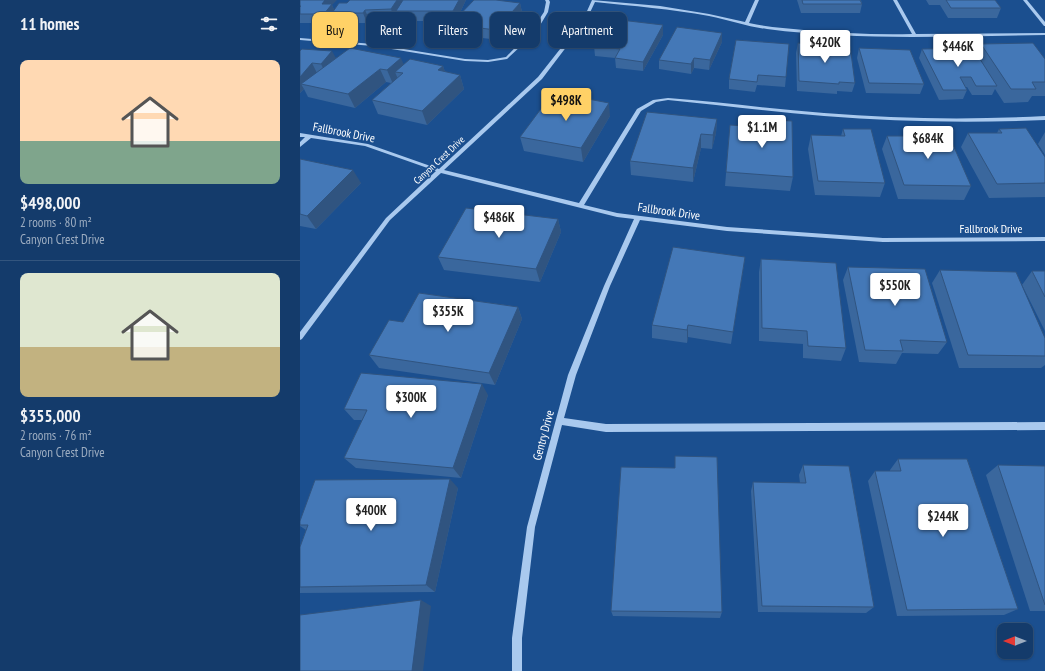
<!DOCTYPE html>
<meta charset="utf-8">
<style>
body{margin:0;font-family:"PT Sans Narrow",sans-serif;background:#1d4271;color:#f1f3f6;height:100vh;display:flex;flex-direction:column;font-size:15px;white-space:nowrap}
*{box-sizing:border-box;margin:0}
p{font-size:13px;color:#9dadc1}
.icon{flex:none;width:22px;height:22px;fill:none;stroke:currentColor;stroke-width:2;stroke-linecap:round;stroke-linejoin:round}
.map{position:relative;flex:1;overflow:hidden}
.details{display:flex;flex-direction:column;background:#143b6b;width:300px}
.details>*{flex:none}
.top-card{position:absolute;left:12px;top:12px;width:380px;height:36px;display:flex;gap:8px}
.needle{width:26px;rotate:270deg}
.controls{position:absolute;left:697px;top:623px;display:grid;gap:8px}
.controls a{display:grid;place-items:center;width:36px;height:36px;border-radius:8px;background:#143b6b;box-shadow:0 1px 3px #0004,0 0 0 1px #33557e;font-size:20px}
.price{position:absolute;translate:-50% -34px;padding:0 9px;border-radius:4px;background:#fff;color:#222;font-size:13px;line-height:26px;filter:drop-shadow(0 1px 2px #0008)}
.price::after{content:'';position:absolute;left:50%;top:24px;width:12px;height:9px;margin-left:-6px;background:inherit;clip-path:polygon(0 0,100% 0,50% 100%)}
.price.selected{background:#ffd166;color:#111}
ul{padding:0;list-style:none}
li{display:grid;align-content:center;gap:8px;height:212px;padding:0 20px}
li+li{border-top:1px solid #33557e}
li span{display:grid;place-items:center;height:124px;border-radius:8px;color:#555}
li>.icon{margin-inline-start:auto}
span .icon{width:72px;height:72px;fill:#fffc;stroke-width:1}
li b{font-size:17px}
h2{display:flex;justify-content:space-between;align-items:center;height:48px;padding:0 20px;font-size:17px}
.pill{padding:0 14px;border-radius:8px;background:#143b6b;box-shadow:0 1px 3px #0004,0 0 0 1px #33557e;font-size:14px;line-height:36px}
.pill.selected{background:#ffd166;color:#111}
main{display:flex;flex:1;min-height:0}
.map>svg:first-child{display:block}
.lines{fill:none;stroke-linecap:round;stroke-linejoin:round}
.minor{fill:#a9c9ee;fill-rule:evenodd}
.wall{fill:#3a679d}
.shaded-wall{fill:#305480}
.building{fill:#4478b7;stroke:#305480}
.labels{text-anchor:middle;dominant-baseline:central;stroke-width:3;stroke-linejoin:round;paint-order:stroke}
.far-street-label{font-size:10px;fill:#fff;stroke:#1b4f8f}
.street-label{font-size:12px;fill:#fff;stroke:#1b4f8f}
</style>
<main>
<section class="details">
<h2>11 homes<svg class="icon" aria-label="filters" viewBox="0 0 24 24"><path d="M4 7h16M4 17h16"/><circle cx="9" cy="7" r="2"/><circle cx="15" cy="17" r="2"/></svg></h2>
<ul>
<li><span style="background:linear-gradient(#ffd9b3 65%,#7fa58c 0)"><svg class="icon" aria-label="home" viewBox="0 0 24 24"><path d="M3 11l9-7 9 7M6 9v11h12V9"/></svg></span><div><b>$498,000</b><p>2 rooms · 80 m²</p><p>Canyon Crest Drive</p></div></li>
<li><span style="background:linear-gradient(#dfe7d0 60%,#c2b280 0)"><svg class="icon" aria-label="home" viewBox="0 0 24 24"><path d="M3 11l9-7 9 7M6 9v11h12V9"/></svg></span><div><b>$355,000</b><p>2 rooms · 76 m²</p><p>Canyon Crest Drive</p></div></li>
</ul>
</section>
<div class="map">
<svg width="745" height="671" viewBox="0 0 745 671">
<rect width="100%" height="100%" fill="#1b4f8f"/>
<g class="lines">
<g class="minor">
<path d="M245 0H249L250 2 248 12 236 32 207 59 188 62 165 61 73 46 0 40V38L73 44 165 59 188 60 206 57 232 30 244 12 246 2Z"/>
<path d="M292 0 360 6 409 14 445 22 455 0H459L449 23C467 27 485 28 504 30 539 33 576 35 612 34L593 0H597L616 34 745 33V35C653 36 559 41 467 29 448 27 429 20 409 16 371 9 333 6 295 2L286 21 242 79 144 170 279 203 337 109 353 100 368 98C420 102 472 109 524 113 598 119 671 120 745 116V120C671 123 598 122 524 116 472 112 420 105 368 100L356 102 341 111 284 205 317 213 427 227 583 238 745 237V241L583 242 427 231 340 220 310 286 276 375 264 418 306 424 745 422V430L306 432 262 425 235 527 222 638V671H212V638L227 527 268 375 304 286 334 219 317 217 141 173 90 220 2 339 0 340V332L86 218 136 171 65 146 11 138 0 147V142L5 137H0V133L68 144 139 169 238 77 283 20Z"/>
<path d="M723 0H727L745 22V26H744Z"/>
</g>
</g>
<g class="wall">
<path d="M0 0 32 5 34 10 47 3 50 0H166L158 17 220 3 222 12 199 40 174 37 171 41 150 38 147 28 154 21H100L97 14 94 19H69L67 23H36L33 17 28 23H0Z"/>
<path d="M497 0H561L562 4 560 13H501Z"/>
<path d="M626 0H695L701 8 697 18H648L640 5H629Z"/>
<path d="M363 25V35L343 71 316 68 315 58 295 56 294 46Z"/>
<path d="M422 33V42L409 70 394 68 391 74 359 69V60Z"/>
<path d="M436 40 486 77 485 87 457 85 455 92 429 89V79Z"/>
<path d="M498 43 555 83 552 92 537 91V94L497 91 496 53Z"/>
<path d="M681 44 745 59V96H732L728 102 704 103 695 89 692 95H672L667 87H666L667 90 663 99 639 100 619 58 622 49 677 54Z"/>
<path d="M559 48 624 84 620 94 566 93 557 58Z"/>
<path d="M0 51 36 58 104 65 143 66 145 72 160 75 164 89 127 125 78 114 72 100 91 83 86 82 55 108 8 97 4 89 0 93Z"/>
<path d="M280 103 310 116 283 162 224 151 220 137Z"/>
<path d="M417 119 416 133 412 149 401 148 393 182 331 175 330 161Z"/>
<path d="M458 119 493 177 490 191 425 186 430 125 457 127Z"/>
<path d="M543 129 585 183 580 197 515 195 508 149 511 135 541 136Z"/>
<path d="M699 129 745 157V197L689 198 661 147 668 133H697Z"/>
<path d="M617 131 671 186 664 200 598 199 582 149 587 136H616Z"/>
<path d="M745 132V155L738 144Z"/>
<path d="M0 159 61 183 16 229 0 226Z"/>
<path d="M258 219 261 232 240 282 144 270 138 257Z"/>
<path d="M445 257 431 344 388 337 387 343 352 338V325Z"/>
<path d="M461 259 546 348 541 361 503 358V344L459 341V272Z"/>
<path d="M548 267 647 342 638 354 602 353 596 364 559 362 543 280Z"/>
<path d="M640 270 745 338V365L741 368H659L632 283Z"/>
<path d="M732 271H745V331L722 285Z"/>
<path d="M218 307 222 319 195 385 79 368 69 355 103 322Z"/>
<path d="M188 395 161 478 56 468 44 458 62 420H54L44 409Z"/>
<path d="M598 459 718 609 704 615 597 616 568 481 575 471H590V470Z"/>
<path d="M503 465 574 607 566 613 458 612 451 491 453 482 500 483 499 475Z"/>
<path d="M698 465 745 466V611H730L686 475Z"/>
<path d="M375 468 422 612 420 618 313 616 311 611Z"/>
<path d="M158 488 135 592 0 593V547L6 530 0 526V521Z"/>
</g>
<g class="shaded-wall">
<path d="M25 0H37L32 5 36 13H32L33 17 28 23 24 14 22 4Z"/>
<path d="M97 0H106L96 11 97 14 94 19 91 9Z"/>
<path d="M159 0H166L156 21 153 11Z"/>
<path d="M220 3 222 12 199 40 196 30Z"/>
<path d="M65 10 69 19 67 23 63 13Z"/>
<path d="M363 25V35L343 71V62Z"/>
<path d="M172 27 174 37 171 41 168 31Z"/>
<path d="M422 33V42L409 70 410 60Z"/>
<path d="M32 51 37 60 26 74 21 64Z"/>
<path d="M101 58 107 72 103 73 95 72 98 79 93 84 87 70Z"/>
<path d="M394 58V68L391 74V64Z"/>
<path d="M12 63 17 73 1 84 4 89 0 93V77Z"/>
<path d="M143 66 148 80 138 70Z"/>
<path d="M80 69 86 82 55 108 48 94Z"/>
<path d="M160 75 164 89 127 125 122 111Z"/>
<path d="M309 103 310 116 283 162 281 148Z"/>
<path d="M417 119 416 133 412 149 413 135Z"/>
<path d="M401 134V148L393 182V168Z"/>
<path d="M53 170 61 183 16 229 7 216Z"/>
<path d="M258 219 261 232 240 282 236 269Z"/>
<path d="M218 307 222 319 195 385 189 373Z"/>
<path d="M388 325V337L387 343V330Z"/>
<path d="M182 384 188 395 161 478 153 468Z"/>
<path d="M150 479 158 488 135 592 126 585Z"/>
<path d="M121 600 131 606 123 671H112Z"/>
</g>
<g class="building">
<path d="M0 0H25L22 4H32L24 14H0V7L1 6H0Z"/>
<path d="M50 0H97L91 9 65 10 63 13H32L39 3H47Z"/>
<path d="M103 0H159L153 11H96Z"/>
<path d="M174 0H196L220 3 196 30 172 27 168 31 147 28Z"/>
<path d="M502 0H560L562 4H503Z"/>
<path d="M646 0H695L701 8H651Z"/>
<path d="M312 19 363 25 343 62 315 58 320 49 294 46Z"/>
<path d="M377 27 422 33 410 60 394 58 391 64 359 60Z"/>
<path d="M436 40 489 44 486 77 458 75 457 82 429 79Z"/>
<path d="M498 43 550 46 555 83 539 82V84L499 81Z"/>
<path d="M733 43 745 59V82H732L736 89H711L681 44Z"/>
<path d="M50 48 101 58 87 70 80 69 48 94 1 84Z"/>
<path d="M559 48 610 50 624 84 569 83Z"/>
<path d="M673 48 697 86H676L671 77H660L667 90H643L622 49Z"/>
<path d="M2 49 32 51 21 64 12 63 0 77V51Z"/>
<path d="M110 59 143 66 138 70 160 75 122 111 72 100 103 73 95 72Z"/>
<path d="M249 98 280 103 283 98 309 103 281 148 220 137Z"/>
<path d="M347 112 417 119 413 135 401 134 393 168 330 161Z"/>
<path d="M458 119 492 121 493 177 426 172 430 125 458 127Z"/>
<path d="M726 128 745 157V183L697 184 668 133H702L699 129Z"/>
<path d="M543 129H571L585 183 518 181 511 135 545 136Z"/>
<path d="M617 131H647L671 186 604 185 587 136H619Z"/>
<path d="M0 159 53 170 7 216 0 214Z"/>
<path d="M166 208 258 219 236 269 138 257Z"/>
<path d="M373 247 445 257 433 332 388 325 387 330 352 325Z"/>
<path d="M461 259 536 263 546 348 508 346 507 331 462 328Z"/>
<path d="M548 267 625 269 647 342 600 340 603 351 565 350Z"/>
<path d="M640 270 716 272 745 338V356L668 355Z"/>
<path d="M732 271H745V297Z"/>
<path d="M119 293 218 307 189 373 69 355 89 320 103 322Z"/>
<path d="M61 373 182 384 153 468 44 458 67 410 44 409Z"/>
<path d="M375 456 417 457 422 612 311 611 321 467 375 468Z"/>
<path d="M598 459H667L718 609 607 610 575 471H601Z"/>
<path d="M503 465 549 466 574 607 462 606 453 482 506 483Z"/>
<path d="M698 465 745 466V605Z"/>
<path d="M150 479 126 585 0 587V547L8 525H0V521L15 480Z"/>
<path d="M121 600 112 671H0V615Z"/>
</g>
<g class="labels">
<g class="far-street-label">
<text transform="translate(139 160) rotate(-43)">Canyon Crest Drive</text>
</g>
<g class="street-label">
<text transform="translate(44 132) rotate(11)">Fallbrook Drive</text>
<text transform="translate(369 211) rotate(8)">Fallbrook Drive</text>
<text x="691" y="228">Fallbrook Drive</text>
<text transform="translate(243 435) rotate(-75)">Gentry Drive</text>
</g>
</g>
</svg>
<div class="controls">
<a><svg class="needle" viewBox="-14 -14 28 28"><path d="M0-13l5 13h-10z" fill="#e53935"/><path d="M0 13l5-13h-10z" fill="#9dadc1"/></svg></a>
</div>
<b class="price" style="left:525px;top:64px">$420K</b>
<b class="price" style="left:658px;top:68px">$446K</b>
<b class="price selected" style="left:266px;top:122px">$498K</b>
<b class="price" style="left:462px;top:149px">$1.1M</b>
<b class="price" style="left:628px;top:160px">$684K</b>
<b class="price" style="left:199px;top:239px">$486K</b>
<b class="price" style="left:595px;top:307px">$550K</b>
<b class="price" style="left:148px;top:333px">$355K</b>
<b class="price" style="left:111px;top:419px">$300K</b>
<b class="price" style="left:71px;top:532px">$400K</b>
<b class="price" style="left:643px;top:538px">$244K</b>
<div class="top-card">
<a class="pill selected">Buy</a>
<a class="pill">Rent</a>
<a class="pill">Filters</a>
<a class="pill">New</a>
<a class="pill">Apartment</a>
</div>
</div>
</main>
